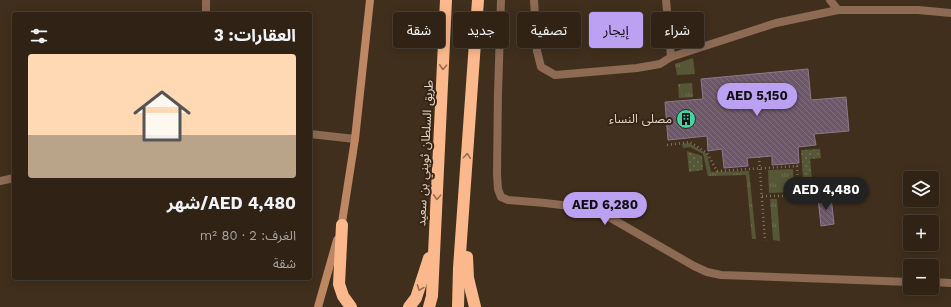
<!DOCTYPE html>
<html lang="ar">
<meta charset="utf-8">
<style>
body{margin:0;font-family:"Work Sans","Noto Sans Arabic",sans-serif;background:#382b1f;color:#f1f3f6;direction:rtl;height:100vh;display:flex;flex-direction:column;font-size:15px;white-space:nowrap}
*{box-sizing:border-box;margin:0}
p{font-size:13px;color:#a8a4a1}
.icon{flex:none;width:22px;height:22px;fill:none;stroke:currentColor;stroke-width:2;stroke-linecap:round;stroke-linejoin:round}
.map{position:relative;flex:1;overflow:hidden;direction:ltr}
.sheet{position:absolute;left:12px;top:12px;width:300px;height:268px;display:flex;flex-direction:column;background:#302316;border-radius:4px;box-shadow:0 2px 10px #0003,0 0 0 1px #4b4035;direction:rtl}
.sheet>*{flex:none}
.guide{position:absolute;left:324px;top:12px;width:380px;height:36px;direction:rtl;display:flex;gap:8px}
.fabs{position:absolute;left:903px;top:171px;display:grid;gap:8px}
.fabs a{display:grid;place-items:center;width:36px;height:36px;border-radius:4px;background:#302316;box-shadow:0 2px 10px #0003,0 0 0 1px #4b4035;font-size:20px}
.price{position:absolute;translate:-50% -34px;padding:0 9px;border-radius:14px;background:#bca0f2;color:#111;font-size:13px;line-height:26px;filter:drop-shadow(0 1px 2px #0008)}
.price::after{content:'';position:absolute;left:50%;top:24px;width:12px;height:9px;margin-left:-6px;background:inherit;clip-path:polygon(0 0,100% 0,50% 100%)}
.price.selected{background:#222;color:#fff}
ul{padding:0;list-style:none}
li{display:grid;align-content:center;gap:8px;height:212px;padding:0 16px}
li+li{border-top:1px solid #4b4035}
li span{display:grid;place-items:center;height:124px;border-radius:4px;color:#555}
li>.icon{margin-inline-start:auto}
span .icon{width:72px;height:72px;fill:#fffc;stroke-width:1}
li b{font-size:17px}
h2{display:flex;justify-content:space-between;align-items:center;height:48px;padding:0 16px;font-size:17px}
.tag{padding:0 14px;border-radius:4px;background:#302316;box-shadow:0 2px 10px #0003,0 0 0 1px #4b4035;font-size:14px;line-height:36px}
.tag.selected{background:#bca0f2;color:#111}
.map>svg:first-child{display:block}
.grass{fill:url(#grass-tufts)}
.park{fill:url(#park-dots)}
.building{fill:url(#building-back-hatch);stroke:#8d788b}
.lines{fill:none;stroke-linecap:round;stroke-linejoin:round}
.path{stroke:#807262;stroke-width:2.5;stroke-dasharray:1 3;stroke-linecap:butt}
.street{stroke:#8c6a54;stroke-width:8}
.secondary{stroke:#be8764;stroke-width:8}
.highway{stroke:#fbb88d;stroke-width:12}
.oneway{stroke:#986e50}
.labels{text-anchor:middle;dominant-baseline:central;stroke-width:4;stroke-linejoin:round;paint-order:stroke}
.poi-label{font-size:12px;fill:#e0d5ca;stroke:#362513;text-anchor:end}
.street-label{font-size:12px;fill:#e0d5ca;stroke:#362513}
</style>
<div class="map">
<svg width="951" height="307" viewBox="0 0 951 307">
<defs>
<pattern id="grass-tufts" width="24" height="20" patternUnits="userSpaceOnUse"><rect width="24" height="20" fill="#565737"/><path d="M3 7l-1-3M5 7V3M7 7l1-3M15 17l-1-3M17 17v-4M19 17l1-3" fill="none" stroke="#6e6e53"/></pattern>
<pattern id="park-dots" width="8" height="8" patternUnits="userSpaceOnUse"><rect width="8" height="8" fill="#565737"/><path d="M2 2h.1M6 6h.1" fill="none" stroke="#6e6e53" stroke-width="1.8" stroke-linecap="round"/></pattern>
<pattern id="building-back-hatch" width="6" height="6" patternUnits="userSpaceOnUse"><rect width="6" height="6" fill="#6d586a"/><path d="M-1 5l2 2M0 0l6 6M5-1l2 2" fill="none" stroke="#826f7e"/></pattern>
</defs>
<rect width="100%" height="100%" fill="#402f1d"/>
<g class="grass">
<path d="M693 58 695 74 677 75 675 64Z"/>
<path d="M692 83 693 97 679 98 678 84Z"/>
<path d="M689 143 707 154 711 172 749 171 756 239H752L746 175 708 176 703 154 690 147 683 148 682 144Z"/>
<path d="M793 169 794 192 769 193 768 170Z"/>
<path d="M770 199H777L780 241 773 240Z"/>
</g>
<g class="park">
<path d="M820 149 821 158 810 159 813 190 804 191 801 150Z"/>
<path d="M687 151 702 156 703 170 689 172Z"/>
</g>
<g class="building">
<path d="M808 69 811 100 846 97 849 131 814 134 816 145 798 147 799 163 772 165V156L747 158 748 166 724 168 722 149 708 151 707 136 668 140 665 102 703 99 701 79Z"/>
<path d="M831 197 834 224 821 226 818 198Z"/>
</g>
<g class="lines">
<g class="path">
<path d="M667 145 690 142 707 153 717 171 797 166 799 196"/>
<path d="M759 157 765 241"/>
<path d="M762 196H818"/>
</g>
<g class="street">
<path d="M206 0V14"/>
<path d="M501 0 498 93 497 174 498 189 501 197 508 200 545 203 595 209 694 266 707 272 721 275 910 282"/>
<path d="M534 0 537 51 541 67 555 75 579 73 637 68 660 64 671 57 776 23 838 10H918L951 13"/>
<path d="M666 0 671 57"/>
<path d="M830 0 838 10"/>
<path d="M310 134 355 139"/>
<path d="M0 181 14 178"/>
<path d="M932 282 951 283"/>
</g>
<g class="secondary">
<path d="M341 229 355 139 370 0"/>
<path d="M318 307 337 240"/>
</g>
<g class="highway">
<path d="M342 225 339 284 343 296 351 307"/>
<path d="M467 257 468 278 475 307"/>
<path d="M409 307 416 298 429 258"/>
<path d="M429 307 432 296 446 0"/>
<path d="M458 307 459 268 478 0"/>
</g>
</g>
<defs><path id="oneway-chevron" d="M-2-3.5L2.5 0L-2 3.5" fill="none" stroke-width="1.6" stroke-linecap="round" stroke-linejoin="round"/></defs>
<g class="oneway">
<use href="#oneway-chevron" transform="translate(443 67) rotate(93)"/>
<use href="#oneway-chevron" transform="translate(467 156) rotate(-86)"/>
<use href="#oneway-chevron" transform="translate(437 197) rotate(93)"/>
<use href="#oneway-chevron" transform="translate(420 288) rotate(110)"/>
</g>
<defs>
<symbol id="building-disc" viewBox="-11 -11 22 22"><circle r="9.5" fill="#3ed4a3" stroke="#362513"/><path d="M-4-6H4V6H1V3H-1V6H-4ZM-2.5-4.3h1.7v1.8h-1.7ZM.8-4.3h1.7v1.8H.8ZM-2.5-1h1.7V.8h-1.7ZM.8-1h1.7V.8H.8Z" fill="#111"/></symbol>
</defs>
<g fill-rule="evenodd">
<use href="#building-disc" x="675" y="108" width="22" height="22"/>
</g>
<g class="labels">
<g class="poi-label">
<text x="672" y="119">مصلى النساء</text>
</g>
<g class="street-label">
<text transform="translate(425 153) rotate(-87)">طريق السلطان ثويني بن سعيد</text>
</g>
</g>
</svg>
<div class="fabs">
<a><svg class="icon" aria-label="layers" viewBox="0 0 24 24"><path d="M12 4l9 5-9 5-9-5zM3 14l9 5 9-5"/></svg></a>
<a>+</a>
<a>−</a>
</div>
<b class="price" style="left:757px;top:117px">AED 5,150</b>
<b class="price selected" style="left:826px;top:211px">AED 4,480</b>
<b class="price" style="left:605px;top:226px">AED 6,280</b>
<div class="guide">
<a class="tag">شراء</a>
<a class="tag selected">إيجار</a>
<a class="tag">تصفية</a>
<a class="tag">جديد</a>
<a class="tag">شقة</a>
</div>
<section class="sheet">
<h2>العقارات: 3<svg class="icon" aria-label="filters" viewBox="0 0 24 24"><path d="M4 7h16M4 17h16"/><circle cx="9" cy="7" r="2"/><circle cx="15" cy="17" r="2"/></svg></h2>
<ul>
<li><span style="background:linear-gradient(#ffd9b3 65%,#b9a48a 0)"><svg class="icon" aria-label="home" viewBox="0 0 24 24"><path d="M3 11l9-7 9 7M6 9v11h12V9"/></svg></span><div><b>AED 4,480/شهر</b><p>الغرف: 2 · 80 m²</p><p>شقة</p></div></li>
</ul>
</section>
</div>
